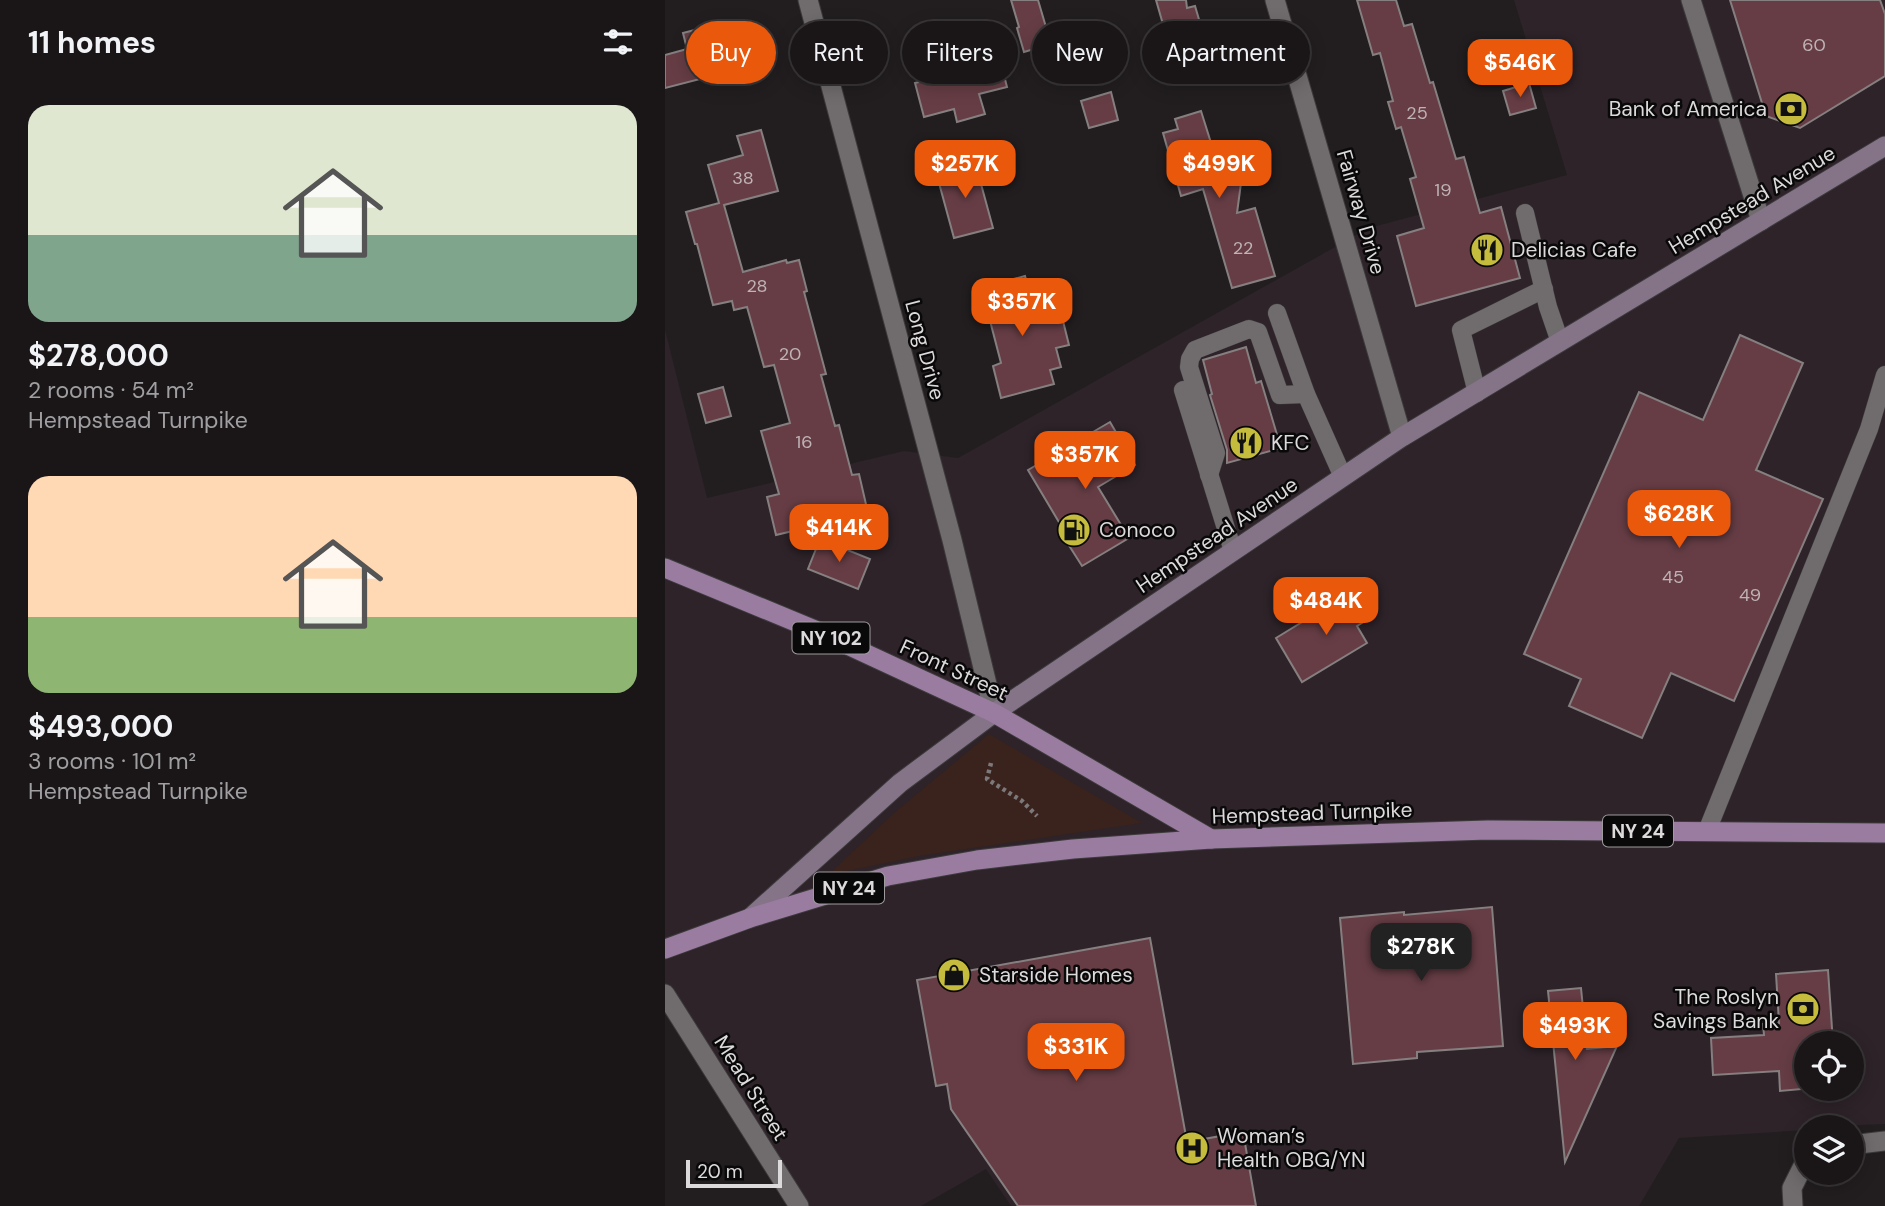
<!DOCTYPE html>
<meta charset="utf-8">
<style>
body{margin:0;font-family:"DM Sans",sans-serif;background:#231f21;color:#f1f3f6;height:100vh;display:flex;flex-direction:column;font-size:26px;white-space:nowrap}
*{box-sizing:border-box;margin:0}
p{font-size:23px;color:#9f9fa2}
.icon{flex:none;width:38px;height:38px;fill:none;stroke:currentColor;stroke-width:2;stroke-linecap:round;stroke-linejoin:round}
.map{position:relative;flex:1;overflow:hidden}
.details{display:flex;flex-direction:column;background:#1a1618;width:665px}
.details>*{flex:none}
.banner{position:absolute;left:21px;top:21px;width:665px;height:63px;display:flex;gap:14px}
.tools{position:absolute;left:1129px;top:1031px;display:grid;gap:14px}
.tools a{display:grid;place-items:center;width:70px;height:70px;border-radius:50%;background:#1a1618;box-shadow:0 4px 18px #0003,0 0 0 2px #383537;font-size:35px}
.scale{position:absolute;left:21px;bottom:18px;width:96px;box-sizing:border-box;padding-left:7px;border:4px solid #dddadc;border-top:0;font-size:19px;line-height:24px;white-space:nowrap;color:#dddadc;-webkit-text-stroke:5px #0a090a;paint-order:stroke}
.price{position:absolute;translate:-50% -60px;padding:0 16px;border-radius:14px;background:#ea580c;color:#fff;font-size:23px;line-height:46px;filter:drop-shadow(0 2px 4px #0008)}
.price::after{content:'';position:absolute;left:50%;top:42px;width:21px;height:16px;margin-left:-10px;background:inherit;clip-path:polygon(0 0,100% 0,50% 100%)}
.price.on{background:#222;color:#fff}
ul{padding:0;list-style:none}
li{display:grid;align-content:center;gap:14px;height:371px;padding:0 28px}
li span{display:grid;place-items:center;height:217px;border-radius:21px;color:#555}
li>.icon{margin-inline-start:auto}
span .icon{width:126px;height:126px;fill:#fffc;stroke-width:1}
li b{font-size:30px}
h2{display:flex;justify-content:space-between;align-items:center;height:84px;padding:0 28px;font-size:30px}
.chip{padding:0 24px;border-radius:32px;background:#1a1618;box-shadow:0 4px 18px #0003,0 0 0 2px #383537;font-size:24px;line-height:63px}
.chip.on{background:#ea580c;color:#fff}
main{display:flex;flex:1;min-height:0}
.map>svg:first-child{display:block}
.built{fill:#2d2329;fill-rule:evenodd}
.green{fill:#3a221d}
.building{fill:#663d45;stroke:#857f80;stroke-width:2}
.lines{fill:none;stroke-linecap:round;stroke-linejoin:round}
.service-casing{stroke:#3d3a3c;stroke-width:19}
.minor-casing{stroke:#3d3a3c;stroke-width:21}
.secondary-casing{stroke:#3d3a3c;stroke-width:21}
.primary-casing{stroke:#3d3a3c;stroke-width:21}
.path{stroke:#7c797b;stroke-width:4.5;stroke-dasharray:3.5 3.5;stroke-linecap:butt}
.service{stroke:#706c6e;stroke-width:18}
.minor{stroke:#706c6e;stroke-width:19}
.secondary{stroke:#857488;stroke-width:19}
.primary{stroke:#9a7ca1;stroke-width:19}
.labels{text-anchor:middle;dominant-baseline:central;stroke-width:5;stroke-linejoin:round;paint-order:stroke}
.number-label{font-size:18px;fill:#bfb3b6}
.shield{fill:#0a090a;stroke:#9e9b9d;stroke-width:2}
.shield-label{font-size:19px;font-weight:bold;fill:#dddadc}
.poi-label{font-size:21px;fill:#dddadc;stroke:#0a090a;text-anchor:start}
.street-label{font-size:21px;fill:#dddadc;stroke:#0a090a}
</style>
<main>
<section class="details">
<h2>11 homes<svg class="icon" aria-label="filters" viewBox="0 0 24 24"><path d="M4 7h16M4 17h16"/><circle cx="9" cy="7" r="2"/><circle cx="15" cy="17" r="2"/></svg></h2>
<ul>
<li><span style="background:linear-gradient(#dfe7d0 60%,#7fa58c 0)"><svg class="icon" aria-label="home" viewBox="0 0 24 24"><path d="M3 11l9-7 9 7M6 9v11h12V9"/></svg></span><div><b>$278,000</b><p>2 rooms · 54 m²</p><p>Hempstead Turnpike</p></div></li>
<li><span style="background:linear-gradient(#ffd9b3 65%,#8fb573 0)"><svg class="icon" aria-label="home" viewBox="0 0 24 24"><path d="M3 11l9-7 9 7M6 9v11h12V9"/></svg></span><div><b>$493,000</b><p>3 rooms · 101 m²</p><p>Hempstead Turnpike</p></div></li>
</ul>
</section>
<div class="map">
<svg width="1220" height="1206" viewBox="0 0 1220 1206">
<rect width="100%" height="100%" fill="#221e20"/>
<path class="built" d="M849 0H1220V1124L1141 1127V1130L1014 1138 974 1206H346L321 1169 256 1206H128L0 998V330L42 498 239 451 293 458 704 228 902 175ZM1141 1043H1186V1088H1141Z"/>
<path class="green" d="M324 734 477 823 254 856 163 875 228 814Z"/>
<g class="building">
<path d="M346 0H373L386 44 359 52 352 28 354 27Z"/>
<path d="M491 0H521L522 8 530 6 549 70 514 80Z"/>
<path d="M692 0H731L739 26 747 24 765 83 768 82 791 159 799 157 815 213 836 207 855 278 751 306 732 236 759 228 745 179 751 177 736 127 731 129 723 102 728 101 715 53 708 55Z"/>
<path d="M1065 0H1215L1220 14V76L1135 128 1101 116Z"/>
<path d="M49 25 62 72 0 88V55L22 49 18 33Z"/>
<path d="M335 60 342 87 314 94 320 114 292 122 289 109 259 117 250 83Z"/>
<path d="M864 83 871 108 845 115 838 91Z"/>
<path d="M446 92 453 120 424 128 416 101Z"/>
<path d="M536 111 553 165 578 168 572 213 590 208 610 276 567 288 538 189 516 196 498 133 513 129 510 119Z"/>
<path d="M96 130 113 191 59 205 78 272 121 260 122 263 134 260 142 291 139 292 161 374 156 375 170 426 174 425 187 475 194 474 203 513 111 535 102 497 114 494 96 431 125 423 109 365 99 367 82 307 69 310 67 301 48 305 32 244H30L21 212 54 203 43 165 78 155 72 136Z"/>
<path d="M310 162 328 228 289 238 271 172Z"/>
<path d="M360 276 372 319 396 313 404 345 391 348 396 367 385 370 389 384 336 398 328 366 336 363 323 313 319 314 312 289Z"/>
<path d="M1075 335 1138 363 1091 470 1158 499 1069 701 1006 673 977 738 904 706 916 679 859 654 974 392 1038 420Z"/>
<path d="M581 347 591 383 596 381 616 448 562 463V450L545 395 547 394 538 360Z"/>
<path d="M58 387 66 416 41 423 33 394Z"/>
<path d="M445 422 470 465 433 487 464 538 417 566 398 536 401 534 363 470Z"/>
<path d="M155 539 205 559 193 589 143 569Z"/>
<path d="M697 594 710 615 692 626 702 643 637 682 611 638 675 599 678 605Z"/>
<path d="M827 907 838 1046 752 1052V1058L688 1064 675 918 739 912V915Z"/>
<path d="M485 938 522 1142 578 1132 591 1206H353L286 1109 282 1084 271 1086 252 980Z"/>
<path d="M1163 970 1168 1043H1141V1088H1148L1115 1091 1114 1071 1048 1075 1046 1038 1099 1035 1098 1024 1114 1023 1111 974Z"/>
<path d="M916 988 922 1049 952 1046 900 1162 883 991Z"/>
</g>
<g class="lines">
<defs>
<g id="service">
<path d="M860 213 883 307 895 342"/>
<path d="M612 313 641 394 678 477"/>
<path d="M518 390 568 551"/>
<path d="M812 393 796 330 879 289"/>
<path d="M544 475 551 453 524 367 525 359 530 350 584 329 593 332 615 395 641 394"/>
<path d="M1042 831 1204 429 1220 375"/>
</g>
<g id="minor">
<path d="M143 0 287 540 329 713"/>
<path d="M610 0 737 437"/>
<path d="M1026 0 1096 221"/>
<path d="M0 994 134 1206"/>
<path d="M1186 1145 1220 1141"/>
<path d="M1128 1206 1127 1188 1141 1160"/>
</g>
<path id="secondary" d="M85 918 235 783 329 713 737 437 1220 146"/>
<g id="primary">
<path d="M0 568 150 630 329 713 546 839"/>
<path d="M0 949 85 918 223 876 312 860 408 849 546 839 823 830 1220 833"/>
</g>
</defs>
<use href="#service" class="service-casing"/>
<use href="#minor" class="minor-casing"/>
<use href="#secondary" class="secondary-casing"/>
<use href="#primary" class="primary-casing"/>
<path class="path" d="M326 763 322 779 357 801 372 816"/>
<use href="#service" class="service"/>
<use href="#minor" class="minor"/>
<use href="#secondary" class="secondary"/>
<use href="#primary" class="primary"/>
</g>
<defs>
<symbol id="bank-disc" viewBox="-11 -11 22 22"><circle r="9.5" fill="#c5bc3d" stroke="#0a090a"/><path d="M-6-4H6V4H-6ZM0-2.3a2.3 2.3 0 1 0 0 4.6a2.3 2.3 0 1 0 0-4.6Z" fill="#111"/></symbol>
<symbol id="restaurant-disc" viewBox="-11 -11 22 22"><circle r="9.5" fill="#c5bc3d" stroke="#0a090a"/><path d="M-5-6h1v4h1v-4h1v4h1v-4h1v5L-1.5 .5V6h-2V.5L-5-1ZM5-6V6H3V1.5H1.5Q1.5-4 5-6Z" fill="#111"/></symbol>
<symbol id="fuel-disc" viewBox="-11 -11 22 22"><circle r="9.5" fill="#c5bc3d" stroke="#0a090a"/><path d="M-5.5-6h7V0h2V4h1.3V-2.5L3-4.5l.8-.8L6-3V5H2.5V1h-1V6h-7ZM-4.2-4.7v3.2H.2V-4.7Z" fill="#111"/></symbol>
<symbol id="shop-disc" viewBox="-11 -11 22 22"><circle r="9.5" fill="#c5bc3d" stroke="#0a090a"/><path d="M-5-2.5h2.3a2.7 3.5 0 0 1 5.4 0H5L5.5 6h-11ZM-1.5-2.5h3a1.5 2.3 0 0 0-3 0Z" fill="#111"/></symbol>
<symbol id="hospital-disc" viewBox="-11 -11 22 22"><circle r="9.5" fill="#c5bc3d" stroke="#0a090a"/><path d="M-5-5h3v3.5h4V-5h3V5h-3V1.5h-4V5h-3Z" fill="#111"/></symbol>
</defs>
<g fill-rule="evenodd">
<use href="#bank-disc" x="1107" y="90" width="38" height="38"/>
<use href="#restaurant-disc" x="803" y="231" width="38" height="38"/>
<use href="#restaurant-disc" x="562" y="424" width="38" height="38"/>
<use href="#fuel-disc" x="390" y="511" width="38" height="38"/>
<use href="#shop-disc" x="270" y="956" width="38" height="38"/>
<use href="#bank-disc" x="1119" y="990" width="38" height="38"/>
<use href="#hospital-disc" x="508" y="1129" width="38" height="38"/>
</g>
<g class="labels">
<g class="number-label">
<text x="1149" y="45">60</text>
<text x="752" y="113">25</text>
<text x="78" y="178">38</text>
<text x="778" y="190">19</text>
<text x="578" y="248">22</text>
<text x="92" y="286">28</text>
<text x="125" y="354">20</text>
<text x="139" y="442">16</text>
<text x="1008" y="577">45</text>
<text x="1085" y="595">49</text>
</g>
<g class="shield">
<rect x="127.5" y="622.5" width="77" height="31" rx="5"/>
<rect x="938" y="815.5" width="70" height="31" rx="5"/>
<rect x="149" y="872.5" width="70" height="31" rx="5"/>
</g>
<g class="shield-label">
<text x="166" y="638">NY 102</text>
<text x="973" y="831">NY 24</text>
<text x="184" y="888">NY 24</text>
</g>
<g class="poi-label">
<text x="1102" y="109" text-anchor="end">Bank of America</text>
<text x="846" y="250">Delicias Cafe</text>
<text x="606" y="443">KFC</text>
<text x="434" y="530">Conoco</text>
<text x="314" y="975">Starside Homes</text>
<text x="1114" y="997" text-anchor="end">The Roslyn<tspan x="1114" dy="24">Savings Bank</tspan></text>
<text x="552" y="1136">Woman’s<tspan x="552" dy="24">Health OBG/YN</tspan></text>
</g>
<g class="street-label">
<text transform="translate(1087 200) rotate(-31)">Hempstead Avenue</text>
<text transform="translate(696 212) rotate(74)">Fairway Drive</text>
<text transform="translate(260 350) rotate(75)">Long Drive</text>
<text transform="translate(552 535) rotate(-34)">Hempstead Avenue</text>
<text transform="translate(289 670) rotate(25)">Front Street</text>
<text transform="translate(647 813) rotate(-2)">Hempstead Turnpike</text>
<text transform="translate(86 1088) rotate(58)">Mead Street</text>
</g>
</g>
</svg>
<div class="tools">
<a><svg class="icon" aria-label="locate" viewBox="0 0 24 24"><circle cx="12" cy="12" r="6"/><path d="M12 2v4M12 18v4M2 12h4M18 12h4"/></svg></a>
<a><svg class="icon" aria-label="layers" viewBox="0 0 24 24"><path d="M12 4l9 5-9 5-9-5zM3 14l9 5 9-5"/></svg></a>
</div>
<div class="scale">20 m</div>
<b class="price" style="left:855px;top:99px">$546K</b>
<b class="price" style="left:300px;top:200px">$257K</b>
<b class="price" style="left:554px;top:200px">$499K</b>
<b class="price" style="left:357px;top:338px">$357K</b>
<b class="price" style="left:420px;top:491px">$357K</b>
<b class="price" style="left:1014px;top:550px">$628K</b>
<b class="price" style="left:174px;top:564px">$414K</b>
<b class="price" style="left:661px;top:637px">$484K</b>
<b class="price on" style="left:756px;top:983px">$278K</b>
<b class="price" style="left:910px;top:1062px">$493K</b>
<b class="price" style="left:411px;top:1083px">$331K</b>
<div class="banner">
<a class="chip on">Buy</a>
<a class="chip">Rent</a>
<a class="chip">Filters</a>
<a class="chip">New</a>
<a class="chip">Apartment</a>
</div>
</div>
</main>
